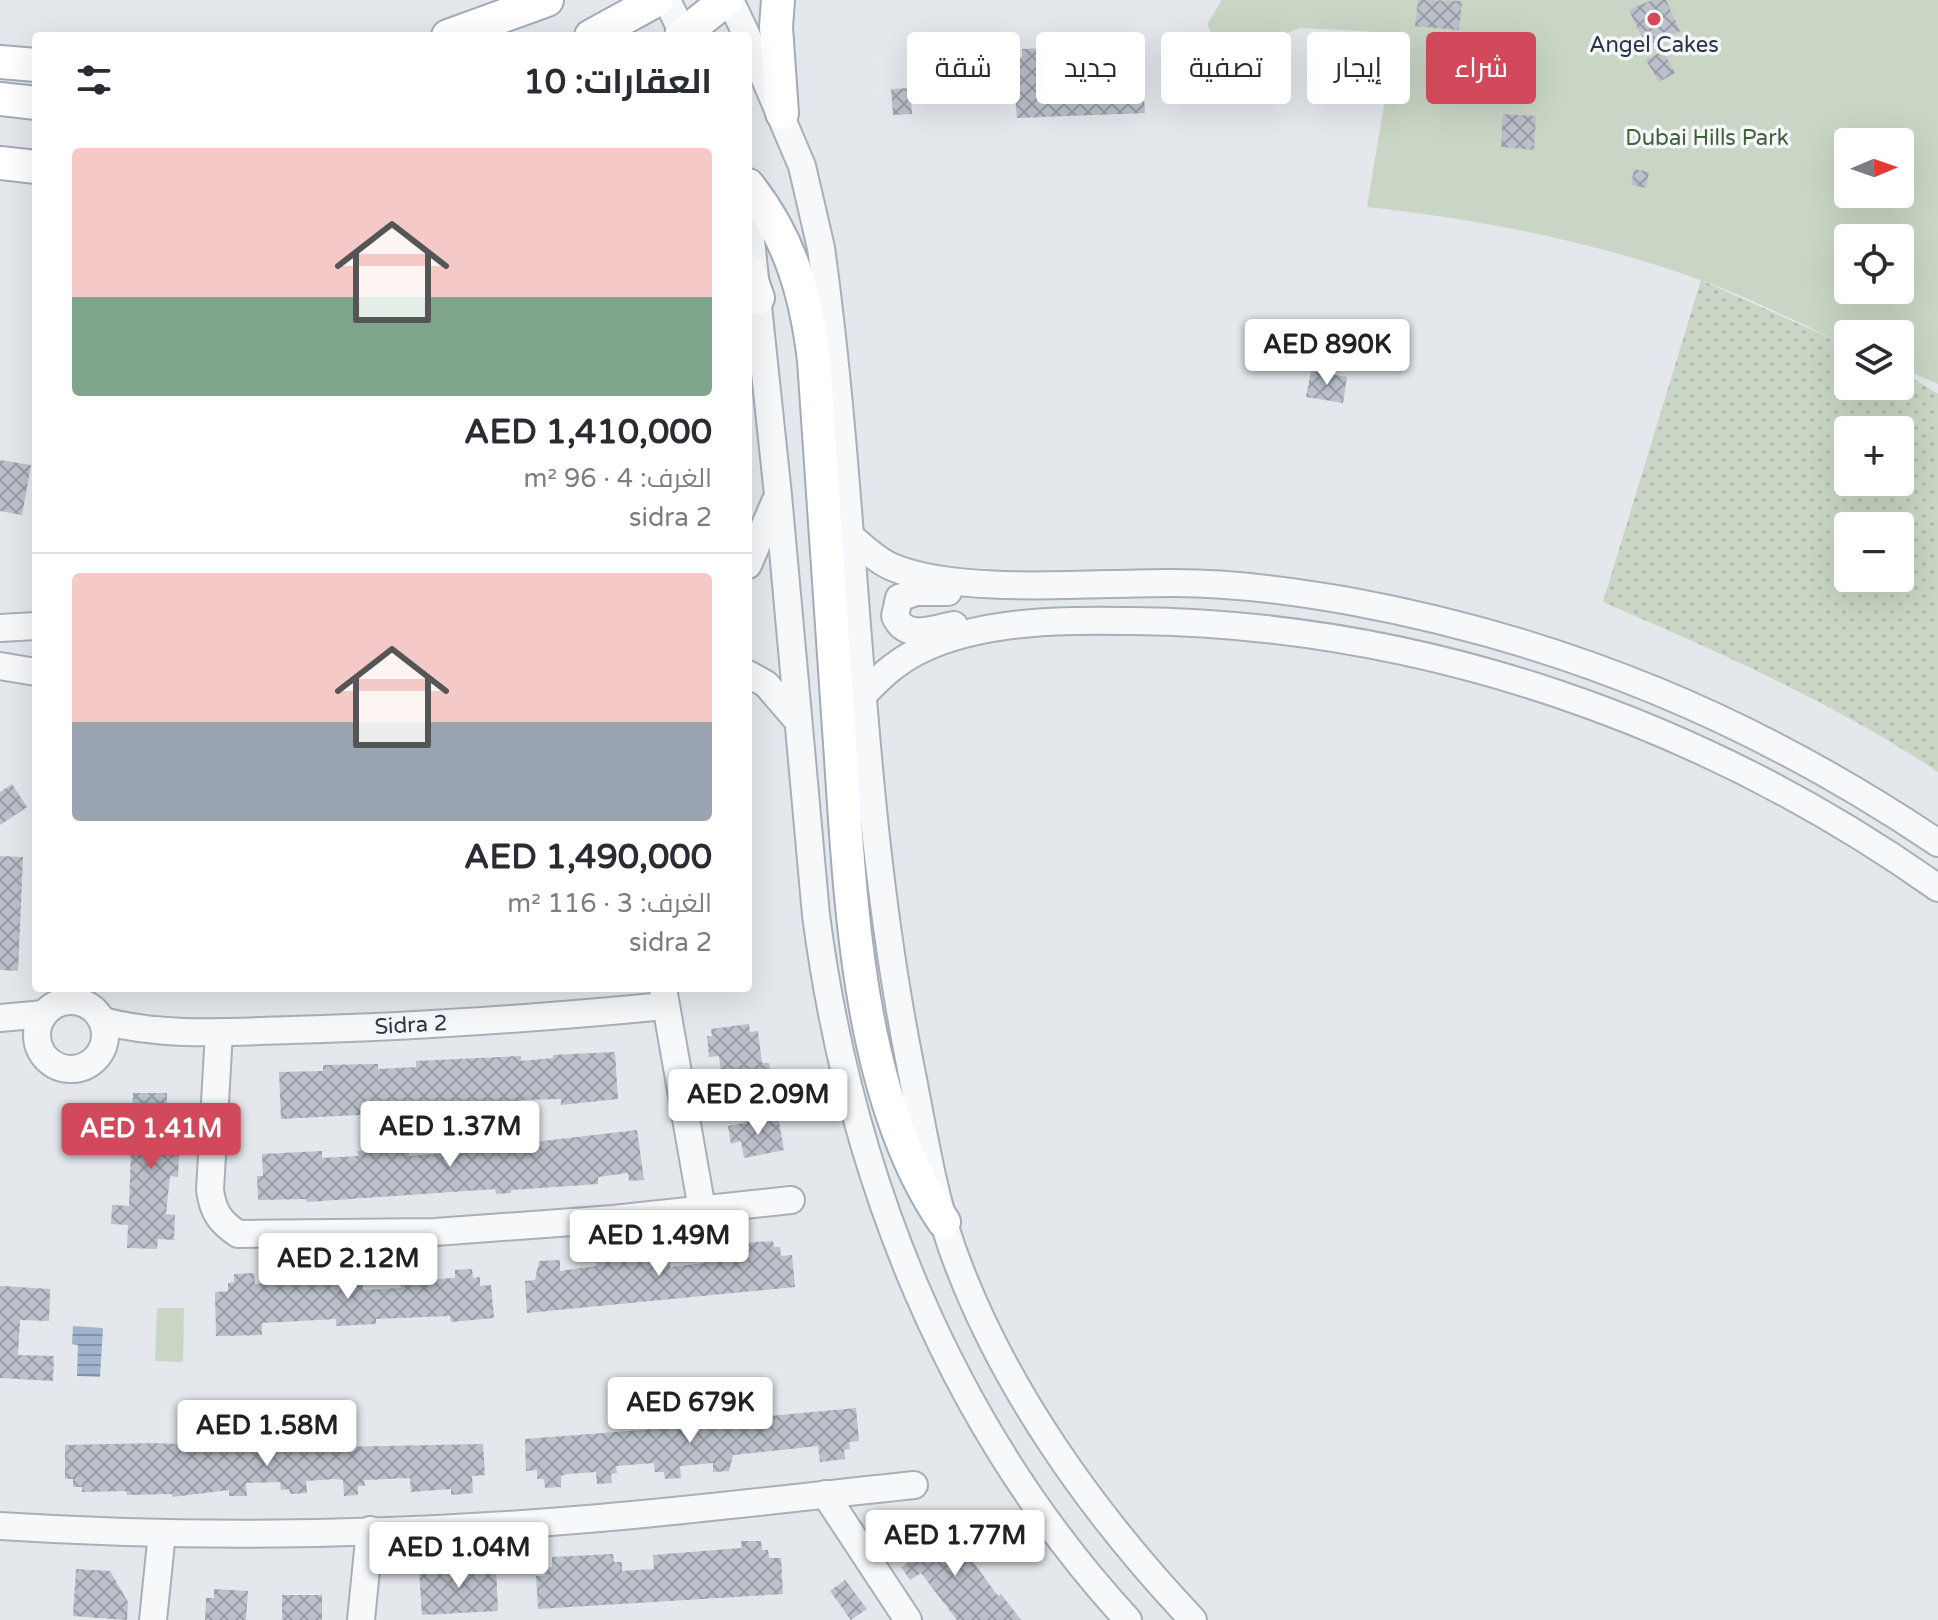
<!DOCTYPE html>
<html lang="ar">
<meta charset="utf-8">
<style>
body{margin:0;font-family:"Varela Round",Cairo,sans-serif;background:#f7f7f7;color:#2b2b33;direction:rtl;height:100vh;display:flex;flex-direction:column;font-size:30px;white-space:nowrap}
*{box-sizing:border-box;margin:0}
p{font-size:26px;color:#7c7c81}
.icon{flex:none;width:44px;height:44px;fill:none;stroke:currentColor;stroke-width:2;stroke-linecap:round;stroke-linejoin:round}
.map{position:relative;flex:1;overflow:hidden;direction:ltr}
.panel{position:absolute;left:32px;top:32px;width:720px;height:960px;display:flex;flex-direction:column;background:#fff;border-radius:8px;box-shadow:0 8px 32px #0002;direction:rtl}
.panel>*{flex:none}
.guide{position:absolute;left:776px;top:32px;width:760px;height:72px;direction:rtl;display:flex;gap:16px}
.needle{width:52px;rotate:88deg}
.buttons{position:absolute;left:1834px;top:128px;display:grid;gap:16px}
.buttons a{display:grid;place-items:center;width:80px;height:80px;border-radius:8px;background:#fff;box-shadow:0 8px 32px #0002;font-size:40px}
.price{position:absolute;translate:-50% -68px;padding:0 18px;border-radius:8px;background:#fff;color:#222;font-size:26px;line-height:52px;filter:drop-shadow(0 2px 4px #0008)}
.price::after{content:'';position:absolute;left:50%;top:48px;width:24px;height:18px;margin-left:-12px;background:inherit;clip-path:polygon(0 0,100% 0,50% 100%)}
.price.on{background:#d1495b;color:#fff}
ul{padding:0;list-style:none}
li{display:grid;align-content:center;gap:16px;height:424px;padding:0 40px}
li+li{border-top:2px solid #e1e1e2}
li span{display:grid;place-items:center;height:248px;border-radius:8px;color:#555}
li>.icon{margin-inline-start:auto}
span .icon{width:144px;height:144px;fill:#fffc;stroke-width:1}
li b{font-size:34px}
h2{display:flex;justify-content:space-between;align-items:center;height:96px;padding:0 40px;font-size:34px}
.chip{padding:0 28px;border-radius:8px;background:#fff;box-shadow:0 8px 32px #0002;font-size:28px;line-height:72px}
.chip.on{background:#d1495b;color:#fff}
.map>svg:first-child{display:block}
.grass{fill:url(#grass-dots);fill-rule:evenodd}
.green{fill:#c9d6c5;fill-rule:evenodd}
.water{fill:url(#water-rules)}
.building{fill:url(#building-cross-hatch)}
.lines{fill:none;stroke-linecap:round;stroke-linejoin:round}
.minor-casing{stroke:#a9aeb7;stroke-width:30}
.major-casing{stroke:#a3abb8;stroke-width:36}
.minor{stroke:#f7f8fa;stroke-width:26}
.major{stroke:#fff;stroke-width:32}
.poi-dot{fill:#d1495b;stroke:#f4f6f9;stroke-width:3}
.labels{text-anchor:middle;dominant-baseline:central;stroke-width:7;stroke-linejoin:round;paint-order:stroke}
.poi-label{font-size:22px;fill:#2b3445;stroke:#f4f6f9}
.park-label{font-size:22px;fill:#3f6138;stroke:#f4f6f9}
.street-label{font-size:22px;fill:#2b3445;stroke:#f4f6f9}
</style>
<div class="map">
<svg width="1938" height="1620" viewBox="0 0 1938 1620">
<defs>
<pattern id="grass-dots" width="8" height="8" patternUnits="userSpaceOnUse" patternTransform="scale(2)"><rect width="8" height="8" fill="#c9d6c5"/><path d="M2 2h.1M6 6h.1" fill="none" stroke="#adb8ab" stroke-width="1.8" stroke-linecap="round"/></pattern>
<pattern id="water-rules" width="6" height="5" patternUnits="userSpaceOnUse" patternTransform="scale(2)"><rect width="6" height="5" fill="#9fb4cc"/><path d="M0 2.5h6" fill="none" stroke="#8293a7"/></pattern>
<pattern id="building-cross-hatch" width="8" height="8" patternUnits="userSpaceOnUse" patternTransform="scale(2)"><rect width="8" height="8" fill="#bbc0ca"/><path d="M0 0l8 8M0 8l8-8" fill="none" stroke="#989da6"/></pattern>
</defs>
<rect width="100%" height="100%" fill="#e4e7ec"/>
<path class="grass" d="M1701 280 1848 346V386H1900V371L1938 394V772C1833 702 1719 652 1603 602ZM1848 430H1900V482H1848ZM1848 526H1900V578H1848Z"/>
<g class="green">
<path d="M1222 0H1938V384L1900 368V334H1848V346C1799 323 1749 297 1698 279 1591 241 1479 219 1367 207L1396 33 1300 28 1224 59 1207 24ZM1848 142H1900V194H1848ZM1848 238H1900V290H1848Z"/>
<path d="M157 1308H184L183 1362 155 1361Z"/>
</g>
<path class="water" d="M73 1326 103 1328 100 1377 77 1376 78 1345 72 1344Z"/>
<g class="building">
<path d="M1418 0 1462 1 1459 30 1415 26Z"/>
<path d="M1652 0H1666L1680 31 1646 46 1629 10Z"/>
<path d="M1050 48 1052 92 1135 88V98H1144L1145 113 1017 118 1014 87H1009L1008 58 1022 57V49Z"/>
<path d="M1663 51 1675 73 1659 82 1646 60Z"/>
<path d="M954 54 955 79 913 80V56Z"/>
<path d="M910 88 912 114 893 115 891 89Z"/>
<path d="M1503 114 1536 116 1534 150 1501 147Z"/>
<path d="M1634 169 1649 172 1646 188 1631 185Z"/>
<path d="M1311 371 1347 377 1343 403 1306 397Z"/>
<path d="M0 460 31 465 22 515 0 511Z"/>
<path d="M12 784 27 807 0 825V792Z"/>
<path d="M0 856 23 857 18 971 0 970Z"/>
<path d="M749 1024 750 1032 758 1031 762 1063H769L773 1093 724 1098 719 1056 709 1057 707 1036H712L711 1029Z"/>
<path d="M615 1052 618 1099 561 1105V1099L521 1100V1105H436V1111L281 1119 279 1072 323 1071V1065L378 1064V1069L416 1067V1061L521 1056V1061L553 1058V1055Z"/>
<path d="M133 1093H167V1104H174V1112H181L178 1177 170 1176 166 1214 175 1215 174 1240 158 1239 157 1249 127 1248 128 1225 111 1224 112 1205 129 1206Z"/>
<path d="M778 1116 784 1150 744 1158 741 1141 731 1144 728 1126Z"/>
<path d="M637 1130 644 1180 629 1181 628 1173 598 1177V1184L511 1190V1193L496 1194 495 1189 307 1202 306 1199 258 1200 257 1176H263L262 1154 322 1151V1158L358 1156 357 1151 409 1150V1156L447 1153 446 1146 504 1142 505 1150 535 1148 534 1142Z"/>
<path d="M773 1241 774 1247H780L781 1256 792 1255 795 1287 527 1313 525 1281 535 1280 539 1261 560 1260V1271L596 1266V1257L662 1252 663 1261 670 1260V1267L705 1263 704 1255 712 1254 711 1245Z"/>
<path d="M425 1268 426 1280 455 1278V1270L472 1269 473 1278 480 1277V1286L491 1285 494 1318 451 1322 450 1316 376 1319V1324L336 1326V1319L262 1323V1335L216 1336 215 1292 228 1291V1283L234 1282V1274L254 1273 255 1284 295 1281 294 1273 314 1272V1278L355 1275 356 1284H363V1290L401 1288 400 1278H407L406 1269Z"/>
<path d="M0 1286 50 1289 49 1321 20 1320 18 1355 54 1356 53 1381 0 1378Z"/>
<path d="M856 1408 859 1441 849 1442 850 1449 844 1450 845 1459 820 1462 818 1446 733 1455 729 1471 713 1472V1463L680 1466 681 1478 665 1479 664 1472H655L654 1463 616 1466 617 1473 611 1474 612 1483 597 1484 596 1472 567 1474 561 1476V1487L545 1488 544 1479H537V1470L526 1471 525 1439 760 1421V1417Z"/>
<path d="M156 1443 198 1445V1450L483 1444 485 1475 472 1476 473 1493 451 1495V1489L411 1492 410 1478 364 1480 365 1486H358V1495L344 1496 343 1480 335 1479 306 1481 307 1493 290 1494 289 1489 281 1490 280 1482 246 1483 247 1496H229V1490L172 1497V1494L127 1495 126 1491 82 1492V1487H73V1479H65V1445Z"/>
<path d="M944 1522 998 1596 1001 1594 1021 1620H957L921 1573 910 1580 901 1567 911 1561 903 1549Z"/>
<path d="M741 1541H761L762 1550H768L769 1558H781L783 1594 538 1609 536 1576H545V1568L552 1567V1557L613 1554 614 1562H622V1571L654 1569 653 1555 742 1548Z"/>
<path d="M496 1566 498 1611 422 1615 419 1570Z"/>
<path d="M76 1569 110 1571 128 1602 127 1620 73 1616Z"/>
<path d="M845 1580 867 1609 851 1620 830 1591Z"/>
<path d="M214 1589 248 1591 246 1620H205L206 1598H214Z"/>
<rect x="282" y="1595" width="40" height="25"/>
</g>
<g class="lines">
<defs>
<g id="minor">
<path d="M667 0 684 36"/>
<path d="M730 0 747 36"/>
<path d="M748 39 802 166 821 248C859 521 856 798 911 1069 923 1129 932 1190 952 1248 1001 1386 1093 1514 1193 1620"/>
<path d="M748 212 778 495 816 915C850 1176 949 1425 1128 1620"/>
<path d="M849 535C862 546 876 560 892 567 961 596 1098 582 1175 583 1233 583 1292 591 1349 601 1566 641 1755 720 1938 843"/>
<path d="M748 565 775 502"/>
<path d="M948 592H916L899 598 895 616C906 641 932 629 954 625"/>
<path d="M0 628 36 626"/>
<path d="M0 666 36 672"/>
<path d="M748 674 766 684 797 720"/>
<path d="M862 696C872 686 882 675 893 667 954 619 1059 620 1132 621 1422 624 1702 721 1938 888"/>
<path d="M663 988 702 1209"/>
<circle cx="71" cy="1035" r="34"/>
<path d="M0 1018 44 1014"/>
<path d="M103 1021C164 1037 227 1032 290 1030 415 1027 540 1018 665 1006"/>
<path d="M219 1032 210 1190C213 1212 220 1222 238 1234L435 1232 613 1219 791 1200"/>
<path d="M825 1494 908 1620"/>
<path d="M0 1526C199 1539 401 1535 600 1518 705 1509 809 1496 914 1485"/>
<path d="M153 1620 162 1533"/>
<path d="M361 1620 370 1530"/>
</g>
<g id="major">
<path d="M778 0 776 27 782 113"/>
<path d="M448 36 547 0"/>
<path d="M591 36 657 0"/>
<path d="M681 36 726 0"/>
<path d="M0 62 36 65"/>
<path d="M0 99 36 103"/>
<path d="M0 163 36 167"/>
<path d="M748 185C790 238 806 294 814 360 822 483 830 606 839 729 850 884 854 1091 944 1222"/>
<path d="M748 270 758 298"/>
</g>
</defs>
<use href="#minor" class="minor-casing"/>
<use href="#major" class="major-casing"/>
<use href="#minor" class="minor"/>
<use href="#major" class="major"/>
</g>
<circle class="poi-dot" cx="1654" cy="19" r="8"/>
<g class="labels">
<g class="poi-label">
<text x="1654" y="45">Angel Cakes</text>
</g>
<g class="park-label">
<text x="1707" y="138">Dubai Hills Park</text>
</g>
<g class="street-label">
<text transform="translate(411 1025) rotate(-3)">Sidra 2</text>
</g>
</g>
</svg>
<div class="buttons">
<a><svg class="needle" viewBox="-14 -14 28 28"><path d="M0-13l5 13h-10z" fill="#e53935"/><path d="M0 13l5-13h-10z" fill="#7c7c81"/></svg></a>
<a><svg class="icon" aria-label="locate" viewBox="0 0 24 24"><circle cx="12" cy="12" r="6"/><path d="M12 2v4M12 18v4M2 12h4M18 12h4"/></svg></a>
<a><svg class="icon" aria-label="layers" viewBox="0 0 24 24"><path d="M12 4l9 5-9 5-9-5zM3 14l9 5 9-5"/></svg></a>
<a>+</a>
<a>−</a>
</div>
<b class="price" style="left:1327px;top:387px">AED 890K</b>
<b class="price" style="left:758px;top:1137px">AED 2.09M</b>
<b class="price" style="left:450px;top:1169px">AED 1.37M</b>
<b class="price on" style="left:151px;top:1171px">AED 1.41M</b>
<b class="price" style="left:659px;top:1278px">AED 1.49M</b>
<b class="price" style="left:348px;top:1301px">AED 2.12M</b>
<b class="price" style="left:690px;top:1445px">AED 679K</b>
<b class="price" style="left:267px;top:1468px">AED 1.58M</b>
<b class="price" style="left:955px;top:1578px">AED 1.77M</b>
<b class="price" style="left:459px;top:1590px">AED 1.04M</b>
<div class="guide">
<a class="chip on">شراء</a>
<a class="chip">إيجار</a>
<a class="chip">تصفية</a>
<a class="chip">جديد</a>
<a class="chip">شقة</a>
</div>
<section class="panel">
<h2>العقارات: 10<svg class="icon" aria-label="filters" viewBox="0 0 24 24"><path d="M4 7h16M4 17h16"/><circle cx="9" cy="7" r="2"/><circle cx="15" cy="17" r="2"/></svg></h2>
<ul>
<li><span style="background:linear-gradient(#f6c9c9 60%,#7fa58c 0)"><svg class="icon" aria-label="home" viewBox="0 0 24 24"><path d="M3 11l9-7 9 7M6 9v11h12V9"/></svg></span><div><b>AED 1,410,000</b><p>الغرف: 4 · 96 m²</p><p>sidra 2</p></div></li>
<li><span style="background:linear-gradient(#f6c9c9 60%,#9aa5b1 0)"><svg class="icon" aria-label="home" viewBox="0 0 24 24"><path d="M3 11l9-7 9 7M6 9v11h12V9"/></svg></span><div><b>AED 1,490,000</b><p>الغرف: 3 · 116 m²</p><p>sidra 2</p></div></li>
</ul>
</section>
</div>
